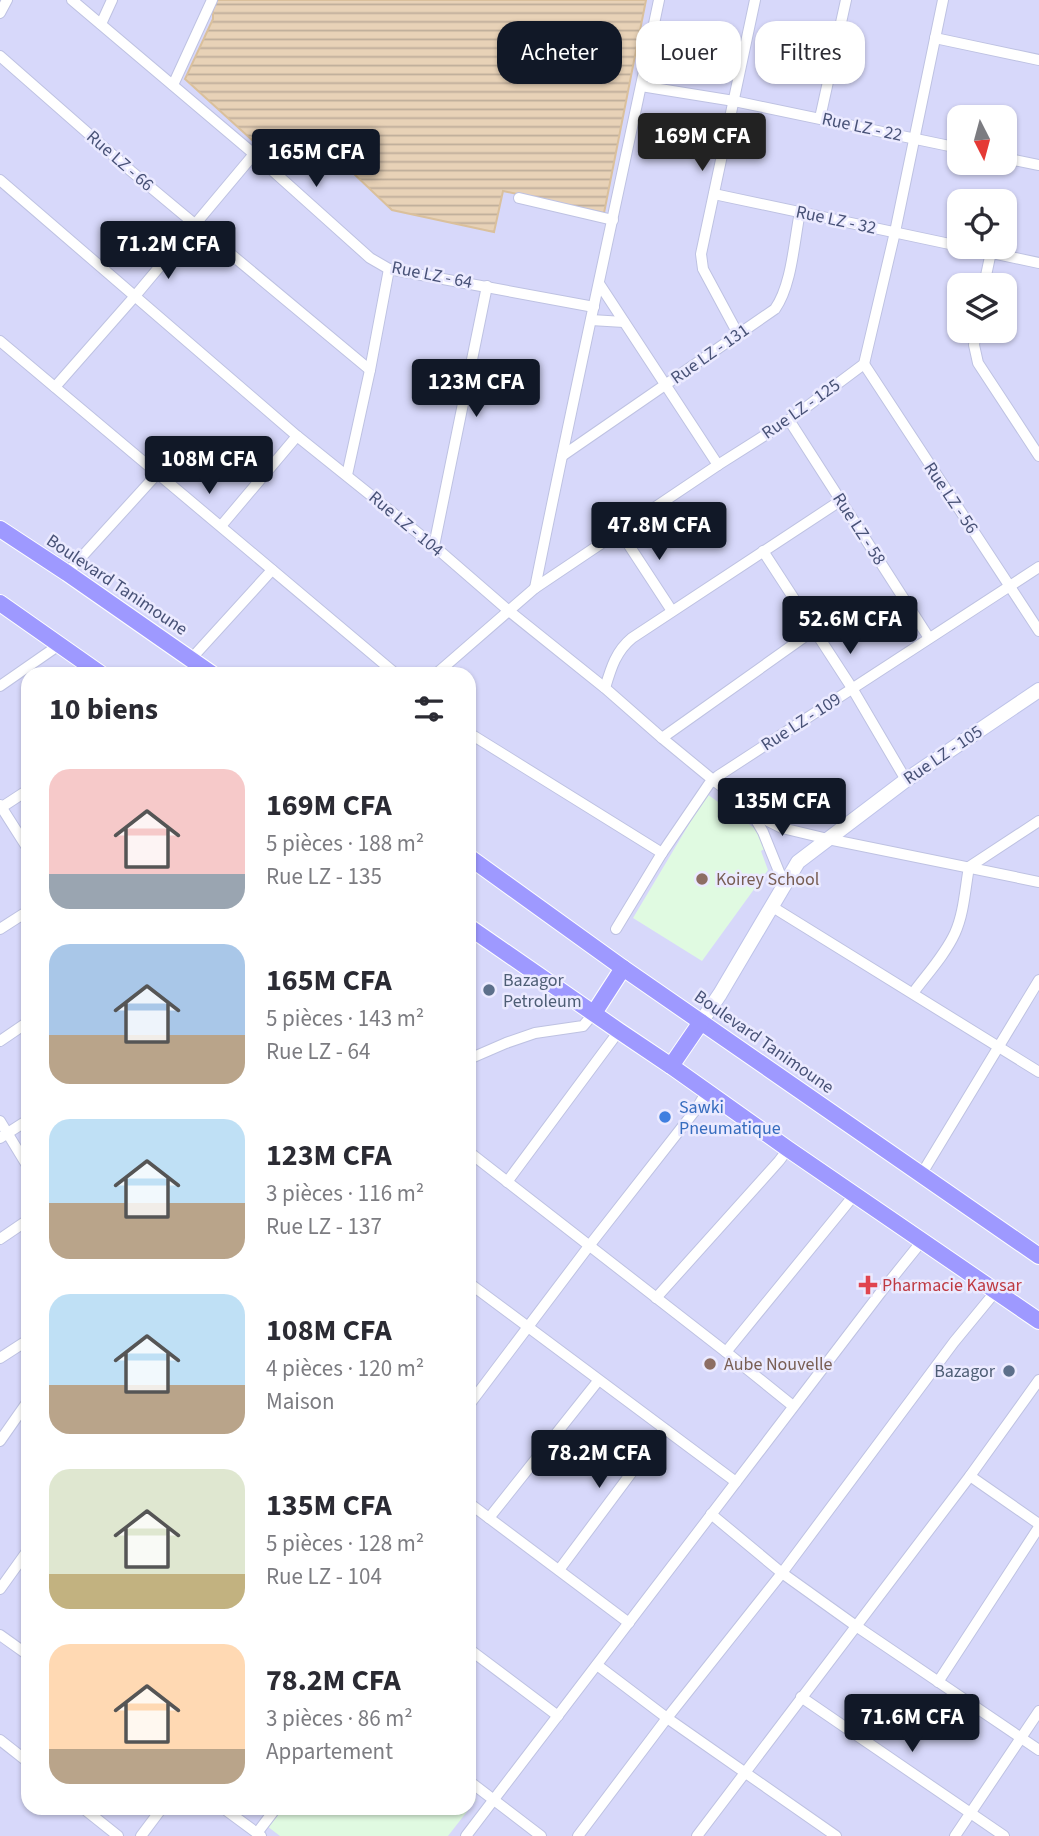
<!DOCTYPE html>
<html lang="fr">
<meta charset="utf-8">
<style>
body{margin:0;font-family:"Source Sans 3",sans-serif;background:#f7f7f7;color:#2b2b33;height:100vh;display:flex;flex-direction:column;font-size:26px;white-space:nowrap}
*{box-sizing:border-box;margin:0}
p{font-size:23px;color:#7c7c81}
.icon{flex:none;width:38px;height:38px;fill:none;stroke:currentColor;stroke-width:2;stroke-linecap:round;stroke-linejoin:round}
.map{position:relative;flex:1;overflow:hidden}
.sheet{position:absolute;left:21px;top:667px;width:455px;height:1148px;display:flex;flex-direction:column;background:#fff;border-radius:21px;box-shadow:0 2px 5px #0004}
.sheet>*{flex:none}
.hud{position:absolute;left:497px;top:21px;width:436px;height:63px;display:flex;gap:14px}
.needle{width:46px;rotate:174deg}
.tools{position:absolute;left:947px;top:105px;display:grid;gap:14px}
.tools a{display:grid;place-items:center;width:70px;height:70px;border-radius:14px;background:#fff;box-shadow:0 2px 5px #0004;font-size:35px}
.price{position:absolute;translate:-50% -60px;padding:0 16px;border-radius:7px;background:#111827;color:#fff;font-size:23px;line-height:46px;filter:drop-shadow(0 2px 4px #0008)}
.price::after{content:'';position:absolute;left:50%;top:42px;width:21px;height:16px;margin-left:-10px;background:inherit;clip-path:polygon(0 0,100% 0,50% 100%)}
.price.active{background:#222;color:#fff}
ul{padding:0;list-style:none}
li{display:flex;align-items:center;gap:21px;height:175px;padding:0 28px}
li span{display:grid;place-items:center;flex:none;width:196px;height:140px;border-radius:21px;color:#555}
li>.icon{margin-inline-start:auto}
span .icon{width:84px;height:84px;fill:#fffc;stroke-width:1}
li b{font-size:30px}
h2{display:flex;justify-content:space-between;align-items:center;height:84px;padding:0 28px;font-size:30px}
.pill{padding:0 24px;border-radius:21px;background:#fff;box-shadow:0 2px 5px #0004;font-size:24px;line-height:63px}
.pill.active{background:#111827;color:#fff}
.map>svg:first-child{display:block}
.residential{fill:#d7d8fa;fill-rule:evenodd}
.education{fill:#e0fae1}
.water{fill:url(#water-rules);stroke:#dac09c;stroke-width:2}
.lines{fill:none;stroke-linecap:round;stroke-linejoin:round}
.minor-casing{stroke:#bec2e2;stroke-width:12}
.secondary-casing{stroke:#bec3e9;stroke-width:16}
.primary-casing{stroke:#fff;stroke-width:18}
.minor{stroke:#fff;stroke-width:10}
.secondary{stroke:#fff;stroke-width:14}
.primary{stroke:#9e99ff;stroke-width:16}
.education-dot{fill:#8d6e63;stroke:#ebeaff;stroke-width:2.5}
.service-dot{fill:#5c6f8a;stroke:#ebeaff;stroke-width:2.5}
.shop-dot{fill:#3f7fe0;stroke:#ebeaff;stroke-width:2.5}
.health-dot{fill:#e0444e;stroke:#ebeaff;stroke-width:2.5}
.labels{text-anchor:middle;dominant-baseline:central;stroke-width:5;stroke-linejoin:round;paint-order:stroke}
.street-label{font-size:18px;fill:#485277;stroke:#ebeaff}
.education-label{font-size:18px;fill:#785e54;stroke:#ebeaff;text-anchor:start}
.service-label{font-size:18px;fill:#4e5e75;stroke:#ebeaff;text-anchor:start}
.shop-label{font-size:18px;fill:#366cbe;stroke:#ebeaff;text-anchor:start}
.health-label{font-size:18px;fill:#be3a42;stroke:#ebeaff;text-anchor:start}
</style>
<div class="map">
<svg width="1039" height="1836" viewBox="0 0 1039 1836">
<defs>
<pattern id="water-rules" width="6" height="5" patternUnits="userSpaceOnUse" patternTransform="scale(1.75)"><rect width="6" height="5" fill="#e8d2b7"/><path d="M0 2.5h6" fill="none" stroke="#bead9a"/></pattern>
</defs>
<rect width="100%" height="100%" fill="#e4e3fd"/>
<path class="residential" d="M0 0H1039V1836H0ZM959 117H1004V163H959ZM959 201H1004V247H959ZM959 285H1004V331H959ZM28 674H469V1808H28Z"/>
<g class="education">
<path d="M707 794 757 830 766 848 761 851 768 870 702 961 633 918Z"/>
<path d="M469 1794 476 1800 448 1836H280L267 1826 281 1808H469Z"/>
</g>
<path class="water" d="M217 0H646L604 213 503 191 494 232 392 210 331 152 300 133 275 161 185 79 213 19V8Z"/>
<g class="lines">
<defs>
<g id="minor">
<path d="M72 0 254 154 370 258 389 269 594 307"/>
<path d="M0 13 7 0"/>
<path d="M101 24 112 0"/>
<path d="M935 38 1039 60"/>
<path d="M0 56 131 171 370 370"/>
<path d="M173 85 212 0"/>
<path d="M641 86 734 101 959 148"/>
<path d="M820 118 846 0"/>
<path d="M1004 158 1039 165"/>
<path d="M0 180 297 436 434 546 509 611 605 688 662 738 713 780 768 821 782 828 828 839 1039 882"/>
<path d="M714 194 959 246"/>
<path d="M519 198 613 220"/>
<path d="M964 247 1039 263"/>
<path d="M600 285 718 465"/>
<path d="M984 285 991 252"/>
<path d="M591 320 624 322"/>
<path d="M976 331 974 345 978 363 1039 456"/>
<path d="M738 334 703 269 701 254 755 0"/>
<path d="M0 341 396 674"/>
<path d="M864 364 1039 631"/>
<path d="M55 387 135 296 254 154"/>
<path d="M789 420 929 638"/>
<path d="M562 456 775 309C792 285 794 241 800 212"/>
<path d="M347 475 370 370 389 269"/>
<path d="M221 526 297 436"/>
<path d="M619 530 672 611"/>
<path d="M434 546 487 286"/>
<path d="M763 551 852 688 906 780"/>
<path d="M67 573 157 474"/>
<path d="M535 588C574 392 618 196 659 0"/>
<path d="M191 659 272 570"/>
<path d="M436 674 535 588 718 465 789 420 864 364 895 232 943 0"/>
<path d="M0 686 59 645"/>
<path d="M605 688C611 668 616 651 632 638L840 501"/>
<path d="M469 733 662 853"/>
<path d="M662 738 814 630"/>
<path d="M0 805 28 849"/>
<path d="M2 807 28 790"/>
<path d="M752 813 763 832 784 884"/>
<path d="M969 867 1039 821"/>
<path d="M771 906 1039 1072"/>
<path d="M0 929 28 911"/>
<path d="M616 929 662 853 709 784 718 776 1039 567"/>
<path d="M913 993C927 974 945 955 955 933 964 913 965 889 969 867"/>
<path d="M0 1041 28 1022"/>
<path d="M469 1059 506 1043 535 1033 583 1026 594 1013"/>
<path d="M0 1121 28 1167"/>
<path d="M0 1138 28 1120"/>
<path d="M469 1152 726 1352 793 1406"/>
<path d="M921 1175 1039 980"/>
<path d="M507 1182 619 1031"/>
<path d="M0 1239 28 1220"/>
<path d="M469 1283 736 1482"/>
<path d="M656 1298 779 1161 788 1149"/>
<path d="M726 1352 855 1194"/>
<path d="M0 1358 28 1340"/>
<path d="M469 1405 589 1246 697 1108 707 1091"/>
<path d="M0 1441 28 1401"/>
<path d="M970 1476 1039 1524"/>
<path d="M469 1503 629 1623"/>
<path d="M711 1514 782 1573 856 1626 1039 1750"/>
<path d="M489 1518 598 1381"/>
<path d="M559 1570 664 1429"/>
<path d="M0 1589 28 1550"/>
<path d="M0 1635 28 1655"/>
<path d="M469 1649 558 1716"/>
<path d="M597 1665 667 1718 836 1836"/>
<path d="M938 1682 1039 1527"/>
<path d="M801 1697 1004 1836"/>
<path d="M0 1740 28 1762"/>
<path d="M469 1781 541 1836"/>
<path d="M83 1808 118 1836"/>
<path d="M223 1808 261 1836"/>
<path d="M257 1833 276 1808"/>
<path d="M141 1836 162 1808"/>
<path d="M466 1836 881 1292 922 1241"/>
<path d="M578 1836 667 1718 782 1573 954 1342 996 1291"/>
<path d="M697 1836 970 1476 1039 1380"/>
<path d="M955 1836 1039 1711"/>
</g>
<path id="secondary" d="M701 1022 720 994 798 862 906 780 1039 690"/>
<g id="primary">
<path d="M0 529 67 573 212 674"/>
<path d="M0 603 101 674"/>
<path d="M469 857 623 968 1039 1256"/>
<path d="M469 927 619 1031 671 1066 788 1149 1039 1321"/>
<path d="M594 1013 623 968"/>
<path d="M671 1066 701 1022"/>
</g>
</defs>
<use href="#minor" class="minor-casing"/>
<use href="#secondary" class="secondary-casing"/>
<use href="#primary" class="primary-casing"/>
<use href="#minor" class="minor"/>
<use href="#secondary" class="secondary"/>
<use href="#primary" class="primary"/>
</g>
<g class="education-dot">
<circle cx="702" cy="879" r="7"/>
<circle cx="710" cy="1364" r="7"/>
</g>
<g class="service-dot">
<circle cx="489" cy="990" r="7"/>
<circle cx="1009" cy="1371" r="7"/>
</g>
<circle class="shop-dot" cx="665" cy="1117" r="7"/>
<path class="health-dot" d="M864.5 1274.5h7v7h7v7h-7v7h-7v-7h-7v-7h7z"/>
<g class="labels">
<g class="street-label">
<text transform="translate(862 127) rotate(12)">Rue LZ - 22</text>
<text transform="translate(120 161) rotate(41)">Rue LZ - 66</text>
<text transform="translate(836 220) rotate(12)">Rue LZ - 32</text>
<text transform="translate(432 275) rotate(11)">Rue LZ - 64</text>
<text transform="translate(710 354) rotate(-35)">Rue LZ - 131</text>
<text transform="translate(801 409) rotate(-35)">Rue LZ - 125</text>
<text transform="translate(951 498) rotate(56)">Rue LZ - 56</text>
<text transform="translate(406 524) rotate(40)">Rue LZ - 104</text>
<text transform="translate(859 529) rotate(57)">Rue LZ - 58</text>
<text transform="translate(117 585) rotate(34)">Boulevard Tanimoune</text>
<text transform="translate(801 722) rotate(-33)">Rue LZ - 109</text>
<text transform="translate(943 755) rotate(-34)">Rue LZ - 105</text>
<text transform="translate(764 1042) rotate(35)">Boulevard Tanimoune</text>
</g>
<g class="education-label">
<text x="716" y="879">Koirey School</text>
<text x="724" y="1364">Aube Nouvelle</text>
</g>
<g class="service-label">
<text x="503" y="980">Bazagor<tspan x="503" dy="21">Petroleum</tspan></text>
<text x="995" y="1371" text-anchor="end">Bazagor</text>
</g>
<g class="shop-label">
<text x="679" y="1107">Sawki<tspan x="679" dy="21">Pneumatique</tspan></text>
</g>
<g class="health-label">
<text x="882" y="1285">Pharmacie Kawsar</text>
</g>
</g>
</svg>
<div class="tools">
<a><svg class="needle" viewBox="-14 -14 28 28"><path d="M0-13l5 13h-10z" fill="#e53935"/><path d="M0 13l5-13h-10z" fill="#7c7c81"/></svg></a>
<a><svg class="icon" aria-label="locate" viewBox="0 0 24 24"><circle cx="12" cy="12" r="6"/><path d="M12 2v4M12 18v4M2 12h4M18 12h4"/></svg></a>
<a><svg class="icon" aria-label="layers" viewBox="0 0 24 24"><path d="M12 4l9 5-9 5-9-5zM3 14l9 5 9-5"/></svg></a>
</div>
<b class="price active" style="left:702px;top:173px">169M CFA</b>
<b class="price" style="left:316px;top:189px">165M CFA</b>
<b class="price" style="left:168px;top:281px">71.2M CFA</b>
<b class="price" style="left:476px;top:419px">123M CFA</b>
<b class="price" style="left:209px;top:496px">108M CFA</b>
<b class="price" style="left:659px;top:562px">47.8M CFA</b>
<b class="price" style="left:850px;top:656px">52.6M CFA</b>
<b class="price" style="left:782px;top:838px">135M CFA</b>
<b class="price" style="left:599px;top:1490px">78.2M CFA</b>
<b class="price" style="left:912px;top:1754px">71.6M CFA</b>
<div class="hud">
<a class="pill active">Acheter</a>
<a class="pill">Louer</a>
<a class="pill">Filtres</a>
</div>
<section class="sheet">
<h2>10 biens<svg class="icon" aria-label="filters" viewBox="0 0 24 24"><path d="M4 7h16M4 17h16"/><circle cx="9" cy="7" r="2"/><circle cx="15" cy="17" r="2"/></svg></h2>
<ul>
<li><span style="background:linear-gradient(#f6c9c9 75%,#9aa5b1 0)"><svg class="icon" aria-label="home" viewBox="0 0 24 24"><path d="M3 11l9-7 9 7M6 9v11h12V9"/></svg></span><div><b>169M CFA</b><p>5 pièces · 188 m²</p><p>Rue LZ - 135</p></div></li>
<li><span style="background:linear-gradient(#a9c7e8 65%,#b9a48a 0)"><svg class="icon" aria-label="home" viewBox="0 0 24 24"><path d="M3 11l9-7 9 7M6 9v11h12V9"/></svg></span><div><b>165M CFA</b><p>5 pièces · 143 m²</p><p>Rue LZ - 64</p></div></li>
<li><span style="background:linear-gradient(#bfe0f5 60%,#b9a48a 0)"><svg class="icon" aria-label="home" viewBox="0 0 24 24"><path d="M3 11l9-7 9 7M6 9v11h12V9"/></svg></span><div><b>123M CFA</b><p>3 pièces · 116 m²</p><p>Rue LZ - 137</p></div></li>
<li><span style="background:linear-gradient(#bfe0f5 65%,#b9a48a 0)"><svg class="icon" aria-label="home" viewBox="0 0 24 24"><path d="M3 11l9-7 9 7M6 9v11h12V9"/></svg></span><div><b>108M CFA</b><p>4 pièces · 120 m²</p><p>Maison</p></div></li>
<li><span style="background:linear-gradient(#dfe7d0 75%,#c2b280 0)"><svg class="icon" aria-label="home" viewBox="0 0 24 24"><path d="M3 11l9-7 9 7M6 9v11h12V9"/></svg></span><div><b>135M CFA</b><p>5 pièces · 128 m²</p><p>Rue LZ - 104</p></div></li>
<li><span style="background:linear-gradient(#ffd9b3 75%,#b9a48a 0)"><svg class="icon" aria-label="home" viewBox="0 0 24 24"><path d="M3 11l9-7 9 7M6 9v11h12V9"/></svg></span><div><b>78.2M CFA</b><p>3 pièces · 86 m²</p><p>Appartement</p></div></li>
</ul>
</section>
</div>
